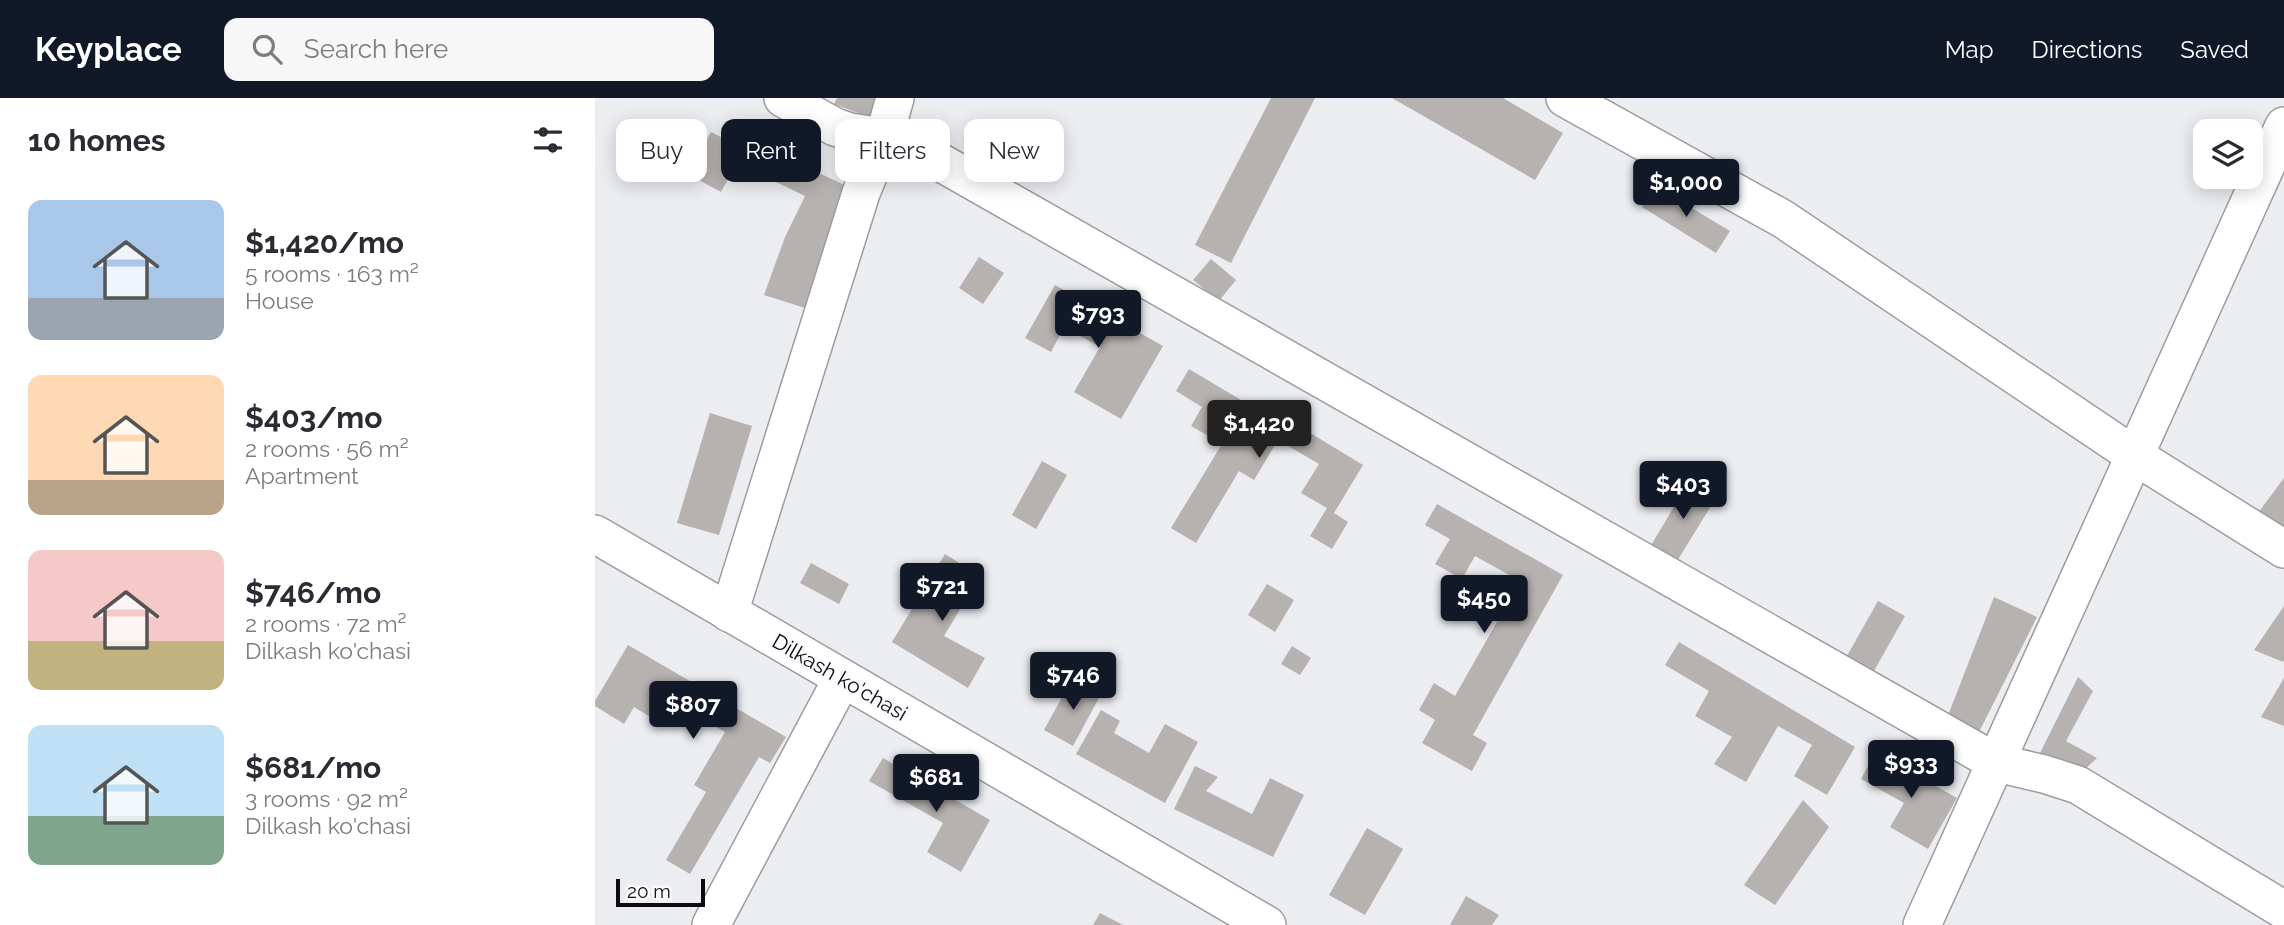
<!DOCTYPE html>
<meta charset="utf-8">
<style>
body{margin:0;font-family:Raleway,sans-serif;background:#f7f7f7;color:#2b2b33;height:100vh;display:flex;flex-direction:column;font-size:26px;white-space:nowrap}
*{box-sizing:border-box;margin:0}
p{font-size:23px;color:#7c7c81}
.icon{flex:none;width:38px;height:38px;fill:none;stroke:currentColor;stroke-width:2;stroke-linecap:round;stroke-linejoin:round}
.map{position:relative;flex:1;overflow:hidden}
.panel{display:flex;flex-direction:column;background:#fff;width:595px}
.panel>*{flex:none}
.hud{position:absolute;left:21px;top:21px;width:665px;height:63px;display:flex;gap:14px}
.tools{position:absolute;left:1598px;top:21px;display:grid;gap:14px}
.tools a{display:grid;place-items:center;width:70px;height:70px;border-radius:14px;background:#fff;box-shadow:0 4px 18px #0003;font-size:35px}
.scale{position:absolute;left:21px;bottom:18px;width:89px;box-sizing:border-box;padding-left:7px;border:4px solid #0d0d0f;border-top:0;font-size:19px;line-height:24px;white-space:nowrap;color:#0d0d0f;-webkit-text-stroke:5px #f9faff;paint-order:stroke}
.price{position:absolute;translate:-50% -60px;padding:0 16px;border-radius:7px;background:#111827;color:#fff;font-size:23px;line-height:46px;filter:drop-shadow(0 2px 4px #0008)}
.price::after{content:'';position:absolute;left:50%;top:42px;width:21px;height:16px;margin-left:-10px;background:inherit;clip-path:polygon(0 0,100% 0,50% 100%)}
.price.selected{background:#222;color:#fff}
ul{padding:0;list-style:none}
li{display:flex;align-items:center;gap:21px;height:175px;padding:0 28px}
li span{display:grid;place-items:center;flex:none;width:196px;height:140px;border-radius:14px;color:#555}
li>.icon{margin-inline-start:auto}
span .icon{width:84px;height:84px;fill:#fffc;stroke-width:1}
li b{font-size:30px}
h2{display:flex;justify-content:space-between;align-items:center;height:84px;padding:0 28px;font-size:30px}
.tag{padding:0 24px;border-radius:14px;background:#fff;box-shadow:0 4px 18px #0003;font-size:24px;line-height:63px}
.tag.selected{background:#111827;color:#fff}
header{display:flex;align-items:center;gap:42px;box-sizing:border-box;height:98px;padding:0 35px;background:#111827;color:#fff}
header strong{font-size:33px}
nav{display:flex;gap:38px;margin-inline-start:auto;font-size:24px}
.search{width:490px;height:63px;background:#f7f7f7;display:flex;align-items:center;gap:18px;box-sizing:border-box;padding:0 24px;border-radius:14px;color:#7c7c81;font-size:26px}
main{display:flex;flex:1;min-height:0}
.map>svg:first-child{display:block}
.building{fill:#b6b2af}
.lines{fill:none;stroke-linecap:round;stroke-linejoin:round}
.minor-casing{stroke:#9c9da1;stroke-width:40}
.minor{stroke:#fff;stroke-width:37}
.labels{text-anchor:middle;dominant-baseline:central;stroke-width:5;stroke-linejoin:round;paint-order:stroke}
.street-label{font-size:21px;fill:#0d0d0f;stroke:#f9faff}
</style>
<header>
<strong>Keyplace</strong>
<div class="search"><svg class="icon" aria-label="search" viewBox="0 0 24 24"><circle cx="10" cy="10" r="6"/><path d="M15 15l6 6"/></svg>Search here</div>
<nav><a>Map</a><a>Directions</a><a>Saved</a></nav>
</header>
<main>
<section class="panel">
<h2>10 homes<svg class="icon" aria-label="filters" viewBox="0 0 24 24"><path d="M4 7h16M4 17h16"/><circle cx="9" cy="7" r="2"/><circle cx="15" cy="17" r="2"/></svg></h2>
<ul>
<li><span style="background:linear-gradient(#a9c7e8 70%,#9aa5b1 0)"><svg class="icon" aria-label="home" viewBox="0 0 24 24"><path d="M3 11l9-7 9 7M6 9v11h12V9"/></svg></span><div><b>$1,420/mo</b><p>5 rooms · 163 m²</p><p>House</p></div></li>
<li><span style="background:linear-gradient(#ffd9b3 75%,#b9a48a 0)"><svg class="icon" aria-label="home" viewBox="0 0 24 24"><path d="M3 11l9-7 9 7M6 9v11h12V9"/></svg></span><div><b>$403/mo</b><p>2 rooms · 56 m²</p><p>Apartment</p></div></li>
<li><span style="background:linear-gradient(#f6c9c9 65%,#c2b280 0)"><svg class="icon" aria-label="home" viewBox="0 0 24 24"><path d="M3 11l9-7 9 7M6 9v11h12V9"/></svg></span><div><b>$746/mo</b><p>2 rooms · 72 m²</p><p>Dilkash ko'chasi</p></div></li>
<li><span style="background:linear-gradient(#bfe0f5 65%,#7fa58c 0)"><svg class="icon" aria-label="home" viewBox="0 0 24 24"><path d="M3 11l9-7 9 7M6 9v11h12V9"/></svg></span><div><b>$681/mo</b><p>3 rooms · 92 m²</p><p>Dilkash ko'chasi</p></div></li>
</ul>
</section>
<div class="map">
<svg width="1689" height="827" viewBox="0 0 1689 827">
<rect width="100%" height="100%" fill="#ebedf1"/>
<g class="building">
<path d="M242 0H287L279 21 239 6Z"/>
<path d="M676 0H720L636 165 600 147Z"/>
<path d="M797 0H908L968 35 940 82Z"/>
<path d="M116 34 149 51 152 41 262 93 230 158 210 210 169 197 190 139 210 98 142 65 126 94 93 76Z"/>
<path d="M1060 88 1135 133 1121 155 1047 109Z"/>
<path d="M384 159 409 175 388 206 364 190Z"/>
<path d="M616 161 641 182 624 203 598 182Z"/>
<path d="M460 187 568 248 526 321 479 294 505 249 469 229 456 254 430 240Z"/>
<path d="M594 271 651 305 632 337 648 346 671 308 768 367 739 415 753 424 737 451 715 438 732 410 706 395 724 366 683 342 659 382 644 373 601 445 576 430 627 346 596 328 607 309 581 293Z"/>
<path d="M115 315 157 328 124 437 82 425Z"/>
<path d="M447 363 472 377 441 431 417 417Z"/>
<path d="M1689 380V434L1660 419Z"/>
<path d="M1095 382 1122 398 1081 465 1055 449Z"/>
<path d="M842 406 968 477 878 637 892 645 877 673 827 645 840 622 824 612 839 585 860 598 925 483 880 458 867 481 840 466 855 441 830 427Z"/>
<path d="M350 456 385 478 349 538 390 560 373 590 297 544Z"/>
<path d="M216 465 254 486 244 506 205 485Z"/>
<path d="M672 486 699 502 680 534 653 517Z"/>
<path d="M1399 499 1442 519 1383 636 1352 620Z"/>
<path d="M1283 503 1310 518 1275 580 1248 565Z"/>
<path d="M1689 508V562L1688 564 1659 552Z"/>
<path d="M1084 544 1260 649 1232 697 1199 678 1217 647 1183 628 1151 684 1119 666 1137 639 1100 618 1114 593 1070 567Z"/>
<path d="M33 547 191 639 175 665 164 659 95 776 71 762 111 694 99 687 130 634 69 599 57 620 39 609 29 626 0 608V603Z"/>
<path d="M697 548 716 560 705 577 686 566Z"/>
<path d="M1483 579 1498 593 1471 643 1502 660 1488 673 1445 655Z"/>
<path d="M1689 580V628L1666 619Z"/>
<path d="M477 581 506 596 478 648 449 632Z"/>
<path d="M506 612 525 623 519 635 554 655 570 626 603 644 570 705 481 656Z"/>
<path d="M1281 654 1362 700 1333 751 1295 729 1309 705 1266 681Z"/>
<path d="M288 660 395 722 366 774 332 754 348 725 274 683Z"/>
<path d="M600 668 623 679 611 693 657 716 675 680 709 697 678 759 579 711Z"/>
<path d="M1208 702 1234 729 1180 807 1149 787Z"/>
<path d="M772 730 808 751 770 817 734 797Z"/>
<path d="M871 798 904 817 897 827H855Z"/>
<path d="M505 815 528 827H498Z"/>
</g>
<g class="lines">
<defs>
<g id="minor">
<path d="M188 0 240 29 255 34 289 39 322 51 1402 665 1449 676 1483 687 1689 812"/>
<path d="M970 0 1188 121 1540 358 1689 451"/>
<path d="M0 436 672 827"/>
<path d="M134 515 266 95 289 39 300 0"/>
<path d="M116 827 247 581"/>
<path d="M1327 827 1689 28"/>
</g>
</defs>
<use href="#minor" class="minor-casing"/>
<use href="#minor" class="minor"/>
</g>
<g class="labels">
<g class="street-label">
<text transform="translate(245 579) rotate(30)">Dilkash ko'chasi</text>
</g>
</g>
</svg>
<div class="tools">
<a><svg class="icon" aria-label="layers" viewBox="0 0 24 24"><path d="M12 4l9 5-9 5-9-5zM3 14l9 5 9-5"/></svg></a>
</div>
<div class="scale">20 m</div>
<b class="price" style="left:1091px;top:121px">$1,000</b>
<b class="price" style="left:503px;top:252px">$793</b>
<b class="price selected" style="left:664px;top:362px">$1,420</b>
<b class="price" style="left:1088px;top:423px">$403</b>
<b class="price" style="left:347px;top:525px">$721</b>
<b class="price" style="left:889px;top:537px">$450</b>
<b class="price" style="left:478px;top:614px">$746</b>
<b class="price" style="left:98px;top:643px">$807</b>
<b class="price" style="left:1316px;top:702px">$933</b>
<b class="price" style="left:341px;top:716px">$681</b>
<div class="hud">
<a class="tag">Buy</a>
<a class="tag selected">Rent</a>
<a class="tag">Filters</a>
<a class="tag">New</a>
</div>
</div>
</main>
